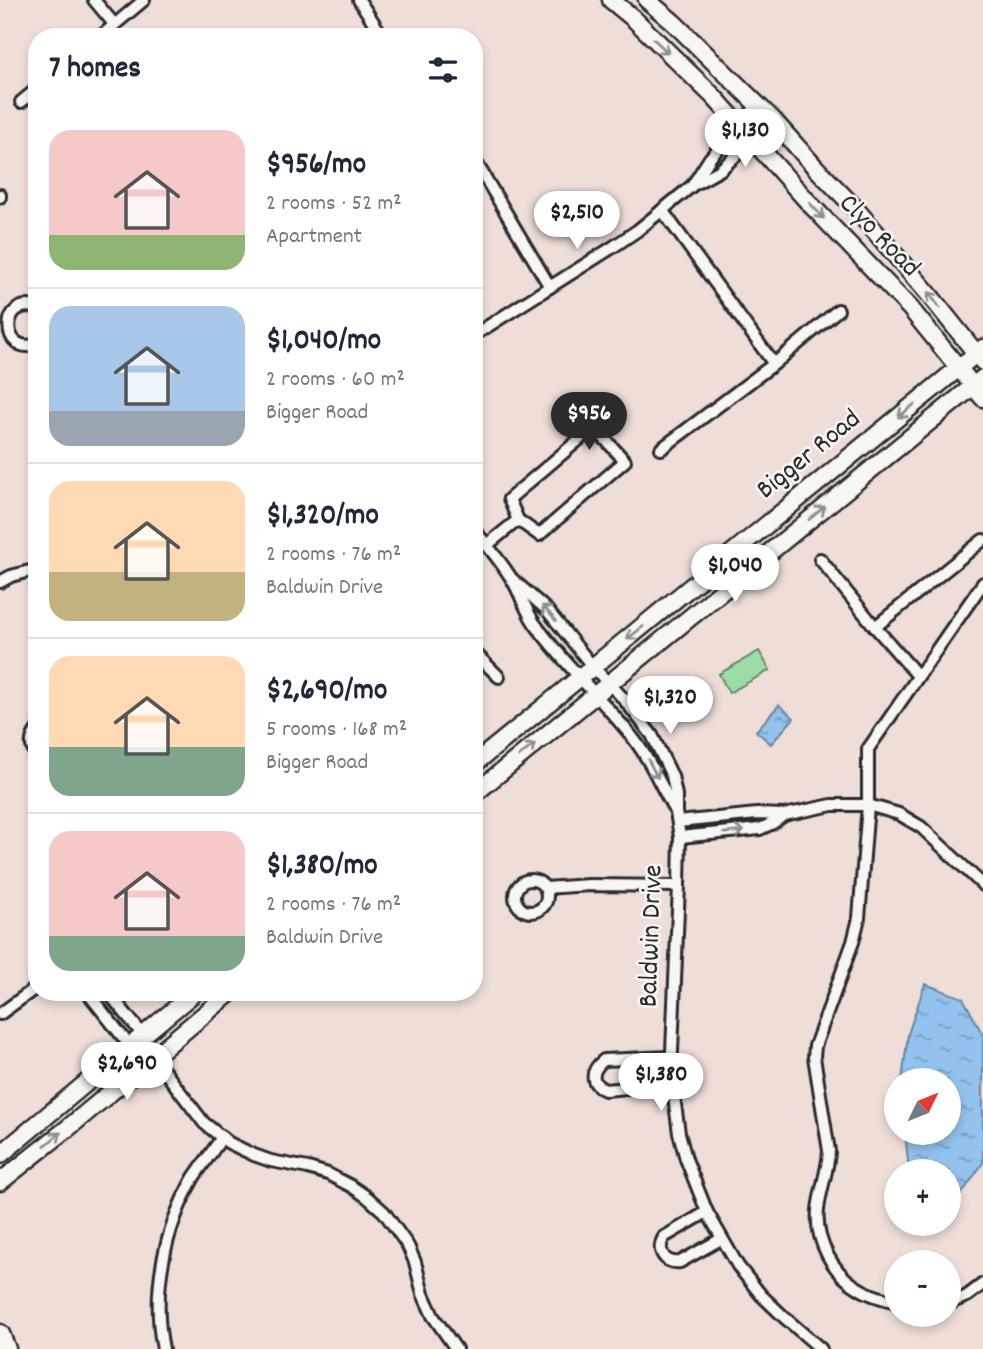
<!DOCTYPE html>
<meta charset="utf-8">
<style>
body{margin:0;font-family:Dekko,sans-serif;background:#f2f2f3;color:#1f2937;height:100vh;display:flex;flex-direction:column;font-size:26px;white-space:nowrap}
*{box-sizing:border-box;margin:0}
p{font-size:23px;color:#747a83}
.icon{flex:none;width:38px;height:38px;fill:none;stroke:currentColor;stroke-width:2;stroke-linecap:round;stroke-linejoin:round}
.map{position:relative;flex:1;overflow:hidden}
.drawer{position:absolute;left:28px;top:28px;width:455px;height:973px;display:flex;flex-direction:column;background:#fff;border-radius:28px;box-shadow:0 4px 10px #0003}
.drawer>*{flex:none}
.needle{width:46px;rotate:47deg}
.controls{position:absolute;left:884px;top:1068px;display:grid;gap:14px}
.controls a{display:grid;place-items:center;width:77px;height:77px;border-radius:50%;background:#fff;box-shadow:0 4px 10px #0003;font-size:35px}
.price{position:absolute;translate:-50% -60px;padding:0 16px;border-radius:24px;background:#fff;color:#222;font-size:23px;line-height:46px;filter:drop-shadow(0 2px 4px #0008)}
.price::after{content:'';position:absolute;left:50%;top:42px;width:21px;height:16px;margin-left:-10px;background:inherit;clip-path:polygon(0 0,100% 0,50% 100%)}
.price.active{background:#2b2b2b;color:#fff}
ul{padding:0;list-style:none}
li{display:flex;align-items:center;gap:21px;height:175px;padding:0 21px}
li+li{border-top:2px solid #e0e1e3}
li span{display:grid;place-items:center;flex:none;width:196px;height:140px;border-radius:21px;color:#555}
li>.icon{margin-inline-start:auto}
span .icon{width:84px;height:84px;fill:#fffc;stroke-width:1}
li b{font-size:30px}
h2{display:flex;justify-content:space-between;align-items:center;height:84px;padding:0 21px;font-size:30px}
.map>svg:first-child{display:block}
.pitch{fill:#9ddca4;stroke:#648468;stroke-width:2}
.water{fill:url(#water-ripples);stroke:#69869f;stroke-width:2}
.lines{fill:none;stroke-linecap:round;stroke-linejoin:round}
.street-casing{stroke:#2b2b2b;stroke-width:16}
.secondary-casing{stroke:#2b2b2b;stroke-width:21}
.primary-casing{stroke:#2b2b2b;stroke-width:23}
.street{stroke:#f6f6f2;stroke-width:10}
.secondary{stroke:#f6f6f2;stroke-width:16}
.primary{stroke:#f6f6f2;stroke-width:18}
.oneway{stroke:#90908e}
.labels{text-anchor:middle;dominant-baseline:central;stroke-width:5;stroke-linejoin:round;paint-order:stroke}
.street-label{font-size:28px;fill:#2b2b2b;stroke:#f6f6f2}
</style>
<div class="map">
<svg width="983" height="1349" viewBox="0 0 983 1349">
<defs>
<pattern id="water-ripples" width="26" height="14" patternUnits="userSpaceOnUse" patternTransform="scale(1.75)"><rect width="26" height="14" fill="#92c2ed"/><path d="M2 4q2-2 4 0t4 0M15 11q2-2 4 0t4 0" fill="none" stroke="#779ec0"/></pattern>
</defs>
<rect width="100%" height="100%" fill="#efded8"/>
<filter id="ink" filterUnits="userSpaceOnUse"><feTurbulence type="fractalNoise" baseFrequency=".0143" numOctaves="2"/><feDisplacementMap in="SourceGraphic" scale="14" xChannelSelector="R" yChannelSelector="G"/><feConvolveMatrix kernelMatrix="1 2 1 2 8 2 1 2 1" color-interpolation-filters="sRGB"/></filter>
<g filter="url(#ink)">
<path class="pitch" d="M759 651 770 670 729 693 719 674Z"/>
<g class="water">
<path d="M779 705 794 718 771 744 756 731Z"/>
<path d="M925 984 963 998 983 1035V1163L960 1196 949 1204 948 1171H909L905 1132H948V1080H902L908 1034Z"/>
</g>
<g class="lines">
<defs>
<g id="street">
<path d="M94 0 114 24"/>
<path d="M359 0 383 37"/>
<path d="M100 37 144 0"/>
<path d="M21 102 37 89"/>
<path d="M474 159 550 287"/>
<path d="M694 183 710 158 758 105"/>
<path d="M0 195V197"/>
<path d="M662 210 774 364"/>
<path d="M37 308C0 295 0 357 37 344"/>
<path d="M474 335 613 247 638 230 693 185 720 170 774 121"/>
<path d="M661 449 774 364 838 310"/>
<path d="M474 530C488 546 502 563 513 581 521 595 526 611 535 624 565 665 602 699 633 738 651 760 661 788 676 812"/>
<path d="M487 545 518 520 509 499 594 427 625 461 539 535 518 520"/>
<path d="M820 559 875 627 918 676"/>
<path d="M512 579 547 610 593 667 623 698 652 735 672 776 676 795V812L680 837 679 886 671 1075 679 1133 686 1159 707 1212 738 1266 761 1295 785 1318 821 1349"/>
<path d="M0 582 11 576 37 569"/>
<path d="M875 627 983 540"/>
<path d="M474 652 499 677"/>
<path d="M37 730C30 739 30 747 37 756"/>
<path d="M678 822 757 814 784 815 832 805H868L899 814 921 827 983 885"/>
<path d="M680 837 760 829 773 823 784 815"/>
<circle cx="531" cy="896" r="16"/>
<path d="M545 888 589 885 679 886"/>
<path d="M87 992 130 1046"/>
<path d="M108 992 143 1035"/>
<path d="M0 1014 37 987"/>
<path d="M136 1040 165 1072 204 1123 229 1143 254 1155 271 1161 308 1168 328 1174 351 1186 367 1197 384 1212 408 1246 415 1262 423 1294 433 1316 456 1349"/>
<path d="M671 1057 604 1060C591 1070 589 1083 605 1090L672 1084"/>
<path d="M707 1212 664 1237C656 1250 664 1264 680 1262L721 1239"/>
<path d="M896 1302C884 1299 871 1296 860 1289 833 1274 815 1241 818 1210 820 1190 828 1171 829 1151L814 1057 815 1046 853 942 859 918 868 805V749L983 583"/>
<path d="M948 1304 967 1296 983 1284"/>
<path d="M163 1349C151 1291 165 1228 194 1177 203 1164 213 1151 222 1137"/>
</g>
<g id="secondary">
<path d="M611 0 633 18 714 97 810 204 910 308 983 398"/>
<path d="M647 0 673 22 774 121 815 167 854 207 927 292 983 362"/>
<path d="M474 764 983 348"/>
<path d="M474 794 983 378"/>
<path d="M0 1155 195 992"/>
<path d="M0 1182 68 1128 231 992"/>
</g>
<path id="primary" d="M0 1334 6 1349"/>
</defs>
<use href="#street" class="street-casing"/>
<use href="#secondary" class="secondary-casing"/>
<use href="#primary" class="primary-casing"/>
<use href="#street" class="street"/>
<use href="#secondary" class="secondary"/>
<use href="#primary" class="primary"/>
</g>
<defs><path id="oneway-shaft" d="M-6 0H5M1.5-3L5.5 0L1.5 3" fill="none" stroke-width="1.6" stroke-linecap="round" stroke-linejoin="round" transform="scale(1.75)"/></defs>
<g class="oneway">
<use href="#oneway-shaft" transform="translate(661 46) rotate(44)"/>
<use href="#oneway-shaft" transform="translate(817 211) rotate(47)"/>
<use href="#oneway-shaft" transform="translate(934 300) rotate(-128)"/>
<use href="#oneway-shaft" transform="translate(906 411) rotate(141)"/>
<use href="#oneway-shaft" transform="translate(817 513) rotate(-39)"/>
<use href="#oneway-shaft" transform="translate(549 613) rotate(-132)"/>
<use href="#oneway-shaft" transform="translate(635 633) rotate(141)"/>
<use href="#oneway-shaft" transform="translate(527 750) rotate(-39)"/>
<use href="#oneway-shaft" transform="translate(653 769) rotate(62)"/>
<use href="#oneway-shaft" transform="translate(734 832) rotate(-6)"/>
<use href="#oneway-shaft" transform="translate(53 1139) rotate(-39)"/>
</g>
</g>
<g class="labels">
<g class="street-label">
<text transform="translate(878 237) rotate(46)">Clyo Road</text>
<text transform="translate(810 456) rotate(-39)">Bigger Road</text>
<text transform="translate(653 936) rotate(-88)">Baldwin Drive</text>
</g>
</g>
</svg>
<div class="controls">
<a><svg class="needle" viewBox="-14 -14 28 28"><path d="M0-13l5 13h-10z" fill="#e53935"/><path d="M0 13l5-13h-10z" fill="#747a83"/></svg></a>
<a>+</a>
<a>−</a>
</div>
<b class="price" style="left:745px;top:169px">$1,130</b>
<b class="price" style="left:577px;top:251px">$2,510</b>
<b class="price active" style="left:589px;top:452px">$956</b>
<b class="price" style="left:735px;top:604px">$1,040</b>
<b class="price" style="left:670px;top:736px">$1,320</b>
<b class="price" style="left:127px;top:1102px">$2,690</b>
<b class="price" style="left:661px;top:1113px">$1,380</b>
<section class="drawer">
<h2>7 homes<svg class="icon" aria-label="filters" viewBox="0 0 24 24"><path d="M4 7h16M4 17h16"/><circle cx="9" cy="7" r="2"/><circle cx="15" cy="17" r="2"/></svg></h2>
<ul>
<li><span style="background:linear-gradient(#f6c9c9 75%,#8fb573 0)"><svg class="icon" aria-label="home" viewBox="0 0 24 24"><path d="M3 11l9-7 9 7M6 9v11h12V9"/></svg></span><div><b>$956/mo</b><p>2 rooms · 52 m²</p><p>Apartment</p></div></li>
<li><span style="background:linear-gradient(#a9c7e8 75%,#9aa5b1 0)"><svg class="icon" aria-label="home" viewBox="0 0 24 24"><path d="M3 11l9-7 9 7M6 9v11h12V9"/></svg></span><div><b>$1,040/mo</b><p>2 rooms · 60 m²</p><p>Bigger Road</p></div></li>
<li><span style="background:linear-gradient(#ffd9b3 65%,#c2b280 0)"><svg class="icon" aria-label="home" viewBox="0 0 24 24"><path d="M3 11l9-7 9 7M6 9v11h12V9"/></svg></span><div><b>$1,320/mo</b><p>2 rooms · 76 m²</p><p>Baldwin Drive</p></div></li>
<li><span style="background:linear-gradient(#ffd9b3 65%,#7fa58c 0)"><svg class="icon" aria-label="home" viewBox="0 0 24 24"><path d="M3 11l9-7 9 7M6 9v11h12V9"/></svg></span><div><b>$2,690/mo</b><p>5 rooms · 168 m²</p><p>Bigger Road</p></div></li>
<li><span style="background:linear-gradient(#f6c9c9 75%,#7fa58c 0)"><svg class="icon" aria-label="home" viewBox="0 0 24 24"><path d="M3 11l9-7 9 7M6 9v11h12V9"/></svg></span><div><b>$1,380/mo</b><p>2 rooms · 76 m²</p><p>Baldwin Drive</p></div></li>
</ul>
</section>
</div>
